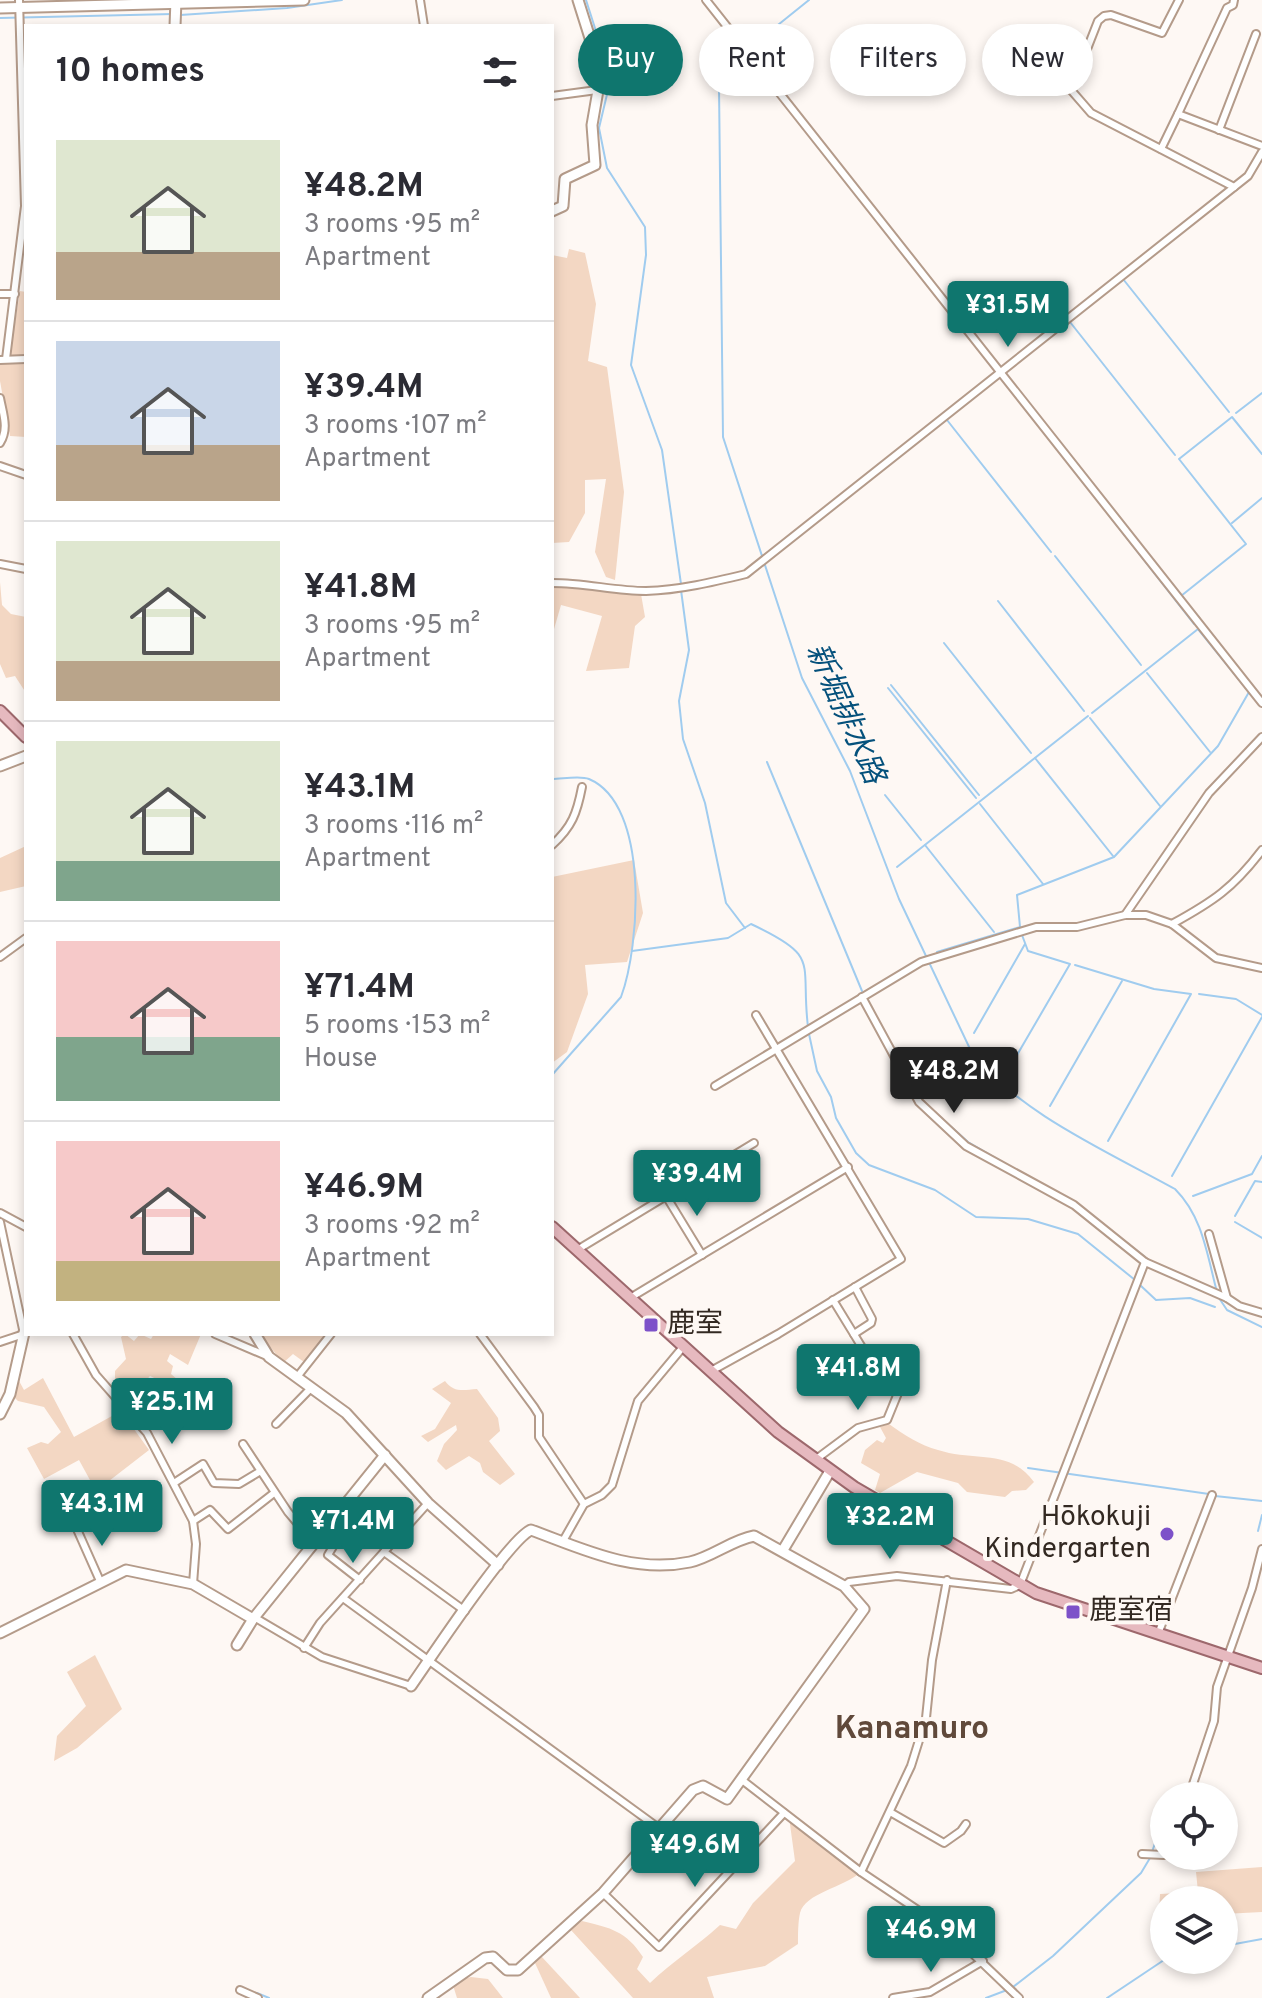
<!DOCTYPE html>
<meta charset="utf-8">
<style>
body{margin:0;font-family:Overpass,"Noto Sans JP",sans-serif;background:#f2f2f3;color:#2b2b33;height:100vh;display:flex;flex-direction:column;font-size:30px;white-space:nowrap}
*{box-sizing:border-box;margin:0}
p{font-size:26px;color:#7c7c81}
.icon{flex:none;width:44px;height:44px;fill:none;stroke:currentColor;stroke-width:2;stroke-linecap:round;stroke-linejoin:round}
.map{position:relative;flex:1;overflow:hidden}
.details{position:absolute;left:24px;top:24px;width:530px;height:1312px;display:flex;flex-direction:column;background:#fff;border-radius:0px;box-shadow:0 4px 12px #0003}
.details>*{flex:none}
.guide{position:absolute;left:578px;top:24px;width:564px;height:72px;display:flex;gap:16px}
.controls{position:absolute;left:1150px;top:1782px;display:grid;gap:16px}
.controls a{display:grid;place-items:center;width:88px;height:88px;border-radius:50%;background:#fff;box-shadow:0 4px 12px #0003;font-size:40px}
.price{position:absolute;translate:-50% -68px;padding:0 18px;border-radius:8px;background:#0f766e;color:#fff;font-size:26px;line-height:52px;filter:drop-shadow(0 2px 4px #0008)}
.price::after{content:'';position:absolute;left:50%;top:48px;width:24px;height:18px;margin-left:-12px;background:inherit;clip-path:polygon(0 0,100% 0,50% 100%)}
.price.current{background:#222;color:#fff}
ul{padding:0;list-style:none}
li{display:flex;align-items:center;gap:24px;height:200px;padding:0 32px}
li+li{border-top:2px solid #e1e1e2}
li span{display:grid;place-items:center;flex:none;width:224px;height:160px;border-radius:0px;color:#555}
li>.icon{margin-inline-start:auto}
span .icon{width:96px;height:96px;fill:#fffc;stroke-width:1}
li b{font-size:34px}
h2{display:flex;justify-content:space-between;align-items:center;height:96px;padding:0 32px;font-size:34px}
.pill{padding:0 28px;border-radius:36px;background:#fff;box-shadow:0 4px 12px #0003;font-size:28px;line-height:72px}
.pill.current{background:#0f766e;color:#fff}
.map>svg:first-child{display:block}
.green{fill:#f3d7c3}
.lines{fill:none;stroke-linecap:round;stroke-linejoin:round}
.stream{stroke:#a0ccef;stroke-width:2}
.street-casing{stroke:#b49b8a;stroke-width:10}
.secondary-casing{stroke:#b49b8a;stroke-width:13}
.primary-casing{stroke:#9d686c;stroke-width:14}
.street{stroke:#fff;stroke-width:6}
.secondary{stroke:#fff;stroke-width:9}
.primary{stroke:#e6b9bf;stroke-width:10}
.poi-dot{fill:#7d51c9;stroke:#fef8f4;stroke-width:3}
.labels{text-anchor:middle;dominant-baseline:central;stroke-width:8;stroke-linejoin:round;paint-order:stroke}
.poi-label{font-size:28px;fill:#332922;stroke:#fef8f4;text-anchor:start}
.water-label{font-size:30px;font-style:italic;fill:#05517c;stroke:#fef8f4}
.quarter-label{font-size:32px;font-weight:bold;fill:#60493a;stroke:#fef8f4}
</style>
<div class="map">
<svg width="1262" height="1998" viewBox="0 0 1262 1998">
<rect width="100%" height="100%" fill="#fef8f4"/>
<g class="green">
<path d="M569 249 585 253 596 304 588 361 607 367 624 492 615 580 606 577 595 552 606 479 585 480V513L569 542 552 543V255L567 258Z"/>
<path d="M20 291 26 292V356L13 357 10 354Z"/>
<path d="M26 361V437L10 436 0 381V364Z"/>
<path d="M0 582 2 605 11 614 26 617V693L15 676 6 678 0 664Z"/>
<path d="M588 586 614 593 641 594 645 617 635 626 629 668 586 671 602 616 561 605 552 636V588Z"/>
<path d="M26 846V886L0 892V858Z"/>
<path d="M634 860 643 913 627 962 585 965 588 994 567 1052 552 1063V877Z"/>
<path d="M125 1334 134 1341 140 1334 151 1339 154 1334H201L188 1365 170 1354 167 1361 173 1366 171 1374 178 1380 175 1388 150 1376 125 1404 115 1393V1371L126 1359 121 1337Z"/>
<path d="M260 1334H326L304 1362 293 1354 283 1363Z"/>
<path d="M43 1378 74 1437 121 1411 149 1450 96 1491 79 1460 44 1479 27 1448 41 1442 48 1444 61 1432 44 1407 18 1401 13 1396 18 1379 24 1390Z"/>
<path d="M445 1381C454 1393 463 1390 477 1389L498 1418 500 1431 489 1441 515 1474 500 1485 483 1472 480 1463 469 1456 446 1470 437 1461 444 1444 457 1430 456 1425 428 1442 421 1436 435 1429 451 1403 432 1389Z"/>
<path d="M889 1424C904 1435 920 1445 938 1450 975 1462 1009 1448 1034 1482L1026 1490 1012 1491 1005 1497 967 1492 958 1483 917 1472 880 1493 875 1490 880 1474 861 1463 865 1450 877 1440 883 1443 886 1438 880 1427Z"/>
<path d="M95 1655 122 1709 77 1748 54 1761 57 1736 86 1706 67 1672Z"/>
<path d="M789 1817 861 1872C843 1888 805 1893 800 1913 798 1922 798 1934 798 1944L765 1966 707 1977 714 1998H633L570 1929 582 1921C611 1928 626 1931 643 1957L637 1969 650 1983C672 1962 697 1946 720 1925L736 1929 753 1903 795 1861Z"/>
<path d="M1262 1867V1912L1224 1914V1900H1164V1914L1159 1913 1160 1894 1198 1892 1196 1872Z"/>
<path d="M541 1956 580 1998H551L535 1963Z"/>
<path d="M471 1977 488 1979 503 1998H457L452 1982Z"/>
</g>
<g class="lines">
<g class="stream">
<path d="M586 0 609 72V86L599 128 607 168 645 227 646 255 631 365 662 450 681 584"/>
<path d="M180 15 287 8 342 0"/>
<path d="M0 18 173 14"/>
<path d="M748 49 809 0"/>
<path d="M743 53 729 65 719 87 723 437 802 678 850 771 899 899 971 1051C1013 1110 1112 1154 1175 1189 1203 1217 1207 1255 1217 1292"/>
<path d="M1123 279 1229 412"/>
<path d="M1070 322 1175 455"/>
<path d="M1236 413 1262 393"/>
<path d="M947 420 1051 552"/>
<path d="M1108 514 1194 624"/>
<path d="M1232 523 1262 498"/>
<path d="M1055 556 1141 665"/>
<path d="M681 590 689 650 679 701 683 739 705 803 726 903 745 928"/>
<path d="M998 601 1084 711"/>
<path d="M1200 619 1181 596 1246 544 1179 459 1232 417 1262 454"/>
<path d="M944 643 1031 753"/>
<path d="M1147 673 1210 752"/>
<path d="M891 685 979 795"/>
<path d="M888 688 976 798"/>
<path d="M1090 718 1160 806"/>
<path d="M1035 758 1113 856"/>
<path d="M767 762 862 991"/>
<path d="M552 779C562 779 580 775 589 779 650 805 640 946 621 997L552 1075"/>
<path d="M885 795 921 840"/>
<path d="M980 804 1043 884"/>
<path d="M925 845 994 932"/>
<path d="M897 867 1088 716"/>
<path d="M632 951 728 938 751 924C822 957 800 961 808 1027"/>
<path d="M937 952 1020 927 1017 895 1114 857 1218 746 1249 692 1198 629 1092 713"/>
<path d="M1075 965 1154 989 1191 994 1108 1141"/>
<path d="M1199 994 1236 999 1262 1015"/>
<path d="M974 1033 1025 944"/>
<path d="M809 1034 817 1071 831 1097 836 1118 856 1153 869 1165 935 1190 976 1217 1028 1219 1078 1234 1135 1280"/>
<path d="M1006 1074 1070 964 1028 951 1022 935"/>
<path d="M919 1098 968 1142 1030 1178"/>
<path d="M1050 1106 1122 981"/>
<path d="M1172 1176 1262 1017"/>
<path d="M1193 1196 1252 1174 1262 1156"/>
<path d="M1235 1216 1255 1181 1262 1182"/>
<path d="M1235 1222 1262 1238"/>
<path d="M1105 1226 1145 1257"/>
<path d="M1140 1285 1156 1300 1190 1298 1215 1307"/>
<path d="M1219 1298 1227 1310 1262 1327"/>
<path d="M1028 1468 1209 1494"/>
<path d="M1215 1496 1262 1501"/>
<path d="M1258 1531 1262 1515"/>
<path d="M1171 1796 1173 1792"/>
<path d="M1152 1852 1164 1817"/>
<path d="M1224 1946 1262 1939"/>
<path d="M1013 1987 1053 1956 1141 1873 1150 1858"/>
<path d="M257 1993 269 1998"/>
<path d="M986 1998 1007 1990"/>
<path d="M1107 1998 1164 1960"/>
</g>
<defs>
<g id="street">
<path d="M420 0 424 26"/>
<path d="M706 0 1262 703"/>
<path d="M1179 0 1162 33 1111 15 1104 16 1098 21 1071 90 1091 113 1234 187"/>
<path d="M552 96 597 90"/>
<path d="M1178 114 1227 8 1233 5 1234 0"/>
<path d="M1219 130 1256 34"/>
<path d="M1161 149 1178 114 1262 146"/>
<path d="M0 294H15"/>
<path d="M6 359 25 206 19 0"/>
<path d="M0 360 26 359"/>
<path d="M0 398C3 414 9 429 0 443"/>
<path d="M0 466 26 475"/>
<path d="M0 564 26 569"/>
<path d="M552 583C585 583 615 591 646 591 680 590 713 582 746 574L1248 176 1262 152"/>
<path d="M552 845C572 827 577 813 582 787"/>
<path d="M1125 915 1209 793 1262 737"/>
<path d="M1172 924C1214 901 1233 888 1262 850"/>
<path d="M0 957 26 938"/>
<path d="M862 997 919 1102 966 1146 1074 1205 1145 1262 1227 1298 1239 1306 1262 1313"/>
<path d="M715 1086 921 962 1036 927H1077L1125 915H1146L1172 924 1216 958 1262 968"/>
<path d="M666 1196 702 1255"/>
<path d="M0 1213 26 1227"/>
<path d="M0 1222 24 1334 0 1342"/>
<path d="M1209 1234 1227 1298"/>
<path d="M577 1250 754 1143"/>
<path d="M630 1298 848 1167"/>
<path d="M833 1300 863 1349"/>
<path d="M73 1334 96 1375 147 1433 193 1521 196 1544 193 1584"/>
<path d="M215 1334 269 1357"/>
<path d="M480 1334 534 1407 539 1415V1437L584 1504"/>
<path d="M854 1334 871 1323 872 1319 855 1287"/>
<path d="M711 1371 778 1334 901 1259 756 1015"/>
<path d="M297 1377 331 1334"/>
<path d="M276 1424 311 1388"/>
<path d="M243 1444 288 1512 314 1543"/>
<path d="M815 1460 858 1428 887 1420 907 1371"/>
<path d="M174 1483 203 1464 214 1483 239 1484 259 1472"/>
<path d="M193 1521 210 1510 228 1529 274 1493"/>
<path d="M76 1527 100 1581"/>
<path d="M321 1534 334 1545 328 1555 360 1580"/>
<path d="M563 1541 584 1504 602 1495 612 1485 638 1401 683 1347"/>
<path d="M384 1552 465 1611"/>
<path d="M844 1586 849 1582 897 1576 1011 1589 1020 1585 1145 1262"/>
<path d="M343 1598 660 1829"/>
<path d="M254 1617 322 1657 411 1686"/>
<path d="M1158 1634 1212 1495"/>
<path d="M304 1648 320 1623 428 1503"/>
<path d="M742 1780 861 1872 949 1931 1019 1998"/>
<path d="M1189 1796 1214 1721 1217 1687 1252 1588 1262 1549"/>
<path d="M890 1812 944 1843 961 1831 966 1824"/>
<path d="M1142 1854 1164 1855"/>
<path d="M1191 1856H1193"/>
<path d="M861 1872 911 1766 926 1718 932 1660 947 1580"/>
<path d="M603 1893 659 1947 784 1813"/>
<path d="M240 1990 258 1998"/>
<path d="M893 1998 930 1992 983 1961"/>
</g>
<g id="secondary">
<path d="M0 8 304 0"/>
<path d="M175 26 176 0"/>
<path d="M552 211 563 206 565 179 595 165 592 125 601 73 578 0"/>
<path d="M0 766 26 756"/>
<path d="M255 1334 269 1357 346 1413 428 1503 498 1565"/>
<path d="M0 1414 10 1394 26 1324"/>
<path d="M783 1550 830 1471"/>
<path d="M0 1633 126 1570 193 1584 253 1619"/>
<path d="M237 1645 253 1619 385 1455"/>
<path d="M411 1686C430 1659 509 1539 531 1530 583 1549 633 1574 690 1562 712 1557 732 1540 754 1536L844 1586 864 1609 727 1799 703 1786 693 1790 603 1893 518 1970H507L493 1957 485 1958 428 1998"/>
</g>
<g id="primary">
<path d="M0 711 26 737"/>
<path d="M552 1227 778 1432 854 1487 1036 1593 1262 1668"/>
</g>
</defs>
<use href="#street" class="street-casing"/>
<use href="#secondary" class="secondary-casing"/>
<use href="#primary" class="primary-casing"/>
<use href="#street" class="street"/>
<use href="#secondary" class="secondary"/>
<use href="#primary" class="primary"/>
</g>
<g class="poi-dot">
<rect x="643" y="1317" width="16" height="16" rx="4"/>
<circle cx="1167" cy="1534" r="8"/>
<rect x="1065" y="1604" width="16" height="16" rx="4"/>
</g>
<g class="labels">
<g class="poi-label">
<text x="667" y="1325">鹿室</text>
<text x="1151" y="1518" text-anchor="end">Hōkokuji<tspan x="1151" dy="32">Kindergarten</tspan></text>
<text x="1089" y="1612">鹿室宿</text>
</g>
<g class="water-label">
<text transform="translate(844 714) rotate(66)">新堀排水路</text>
</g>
<g class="quarter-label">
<text x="912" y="1730">Kanamuro</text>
</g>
</g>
</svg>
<div class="controls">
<a><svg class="icon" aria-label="locate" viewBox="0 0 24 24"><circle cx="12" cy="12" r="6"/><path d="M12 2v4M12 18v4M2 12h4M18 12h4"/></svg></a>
<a><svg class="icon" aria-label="layers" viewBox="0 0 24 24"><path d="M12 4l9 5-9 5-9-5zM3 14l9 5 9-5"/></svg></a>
</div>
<b class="price" style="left:1008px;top:349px">¥31.5M</b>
<b class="price current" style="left:954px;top:1115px">¥48.2M</b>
<b class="price" style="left:697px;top:1218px">¥39.4M</b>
<b class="price" style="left:858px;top:1412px">¥41.8M</b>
<b class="price" style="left:172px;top:1446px">¥25.1M</b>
<b class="price" style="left:102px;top:1548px">¥43.1M</b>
<b class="price" style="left:890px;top:1561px">¥32.2M</b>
<b class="price" style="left:353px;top:1565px">¥71.4M</b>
<b class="price" style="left:695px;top:1889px">¥49.6M</b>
<b class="price" style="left:931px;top:1974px">¥46.9M</b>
<div class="guide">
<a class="pill current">Buy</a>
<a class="pill">Rent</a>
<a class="pill">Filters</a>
<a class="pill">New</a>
</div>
<section class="details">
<h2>10 homes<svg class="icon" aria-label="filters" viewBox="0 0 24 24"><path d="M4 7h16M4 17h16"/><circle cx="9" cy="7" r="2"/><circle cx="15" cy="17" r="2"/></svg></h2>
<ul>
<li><span style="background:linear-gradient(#dfe7d0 70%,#b9a48a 0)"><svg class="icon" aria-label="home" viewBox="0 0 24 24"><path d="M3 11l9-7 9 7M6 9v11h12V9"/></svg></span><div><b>¥48.2M</b><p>3 rooms · 95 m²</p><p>Apartment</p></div></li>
<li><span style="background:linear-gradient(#c9d6e8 65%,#b9a48a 0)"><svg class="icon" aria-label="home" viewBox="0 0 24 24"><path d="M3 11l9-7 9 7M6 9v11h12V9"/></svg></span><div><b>¥39.4M</b><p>3 rooms · 107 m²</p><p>Apartment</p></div></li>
<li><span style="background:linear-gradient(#dfe7d0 75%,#b9a48a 0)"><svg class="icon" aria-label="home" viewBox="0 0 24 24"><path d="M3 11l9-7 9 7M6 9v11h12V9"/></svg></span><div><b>¥41.8M</b><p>3 rooms · 95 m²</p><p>Apartment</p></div></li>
<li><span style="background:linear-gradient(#dfe7d0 75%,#7fa58c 0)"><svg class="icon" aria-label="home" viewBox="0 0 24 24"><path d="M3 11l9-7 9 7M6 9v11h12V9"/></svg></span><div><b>¥43.1M</b><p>3 rooms · 116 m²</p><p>Apartment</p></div></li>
<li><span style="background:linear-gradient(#f6c9c9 60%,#7fa58c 0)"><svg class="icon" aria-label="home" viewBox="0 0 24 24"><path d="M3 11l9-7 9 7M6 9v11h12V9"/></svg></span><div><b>¥71.4M</b><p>5 rooms · 153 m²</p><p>House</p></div></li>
<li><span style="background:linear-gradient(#f6c9c9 75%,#c2b280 0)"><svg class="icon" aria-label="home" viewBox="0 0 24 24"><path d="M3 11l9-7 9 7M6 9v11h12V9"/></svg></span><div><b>¥46.9M</b><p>3 rooms · 92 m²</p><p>Apartment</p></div></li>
</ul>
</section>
</div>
